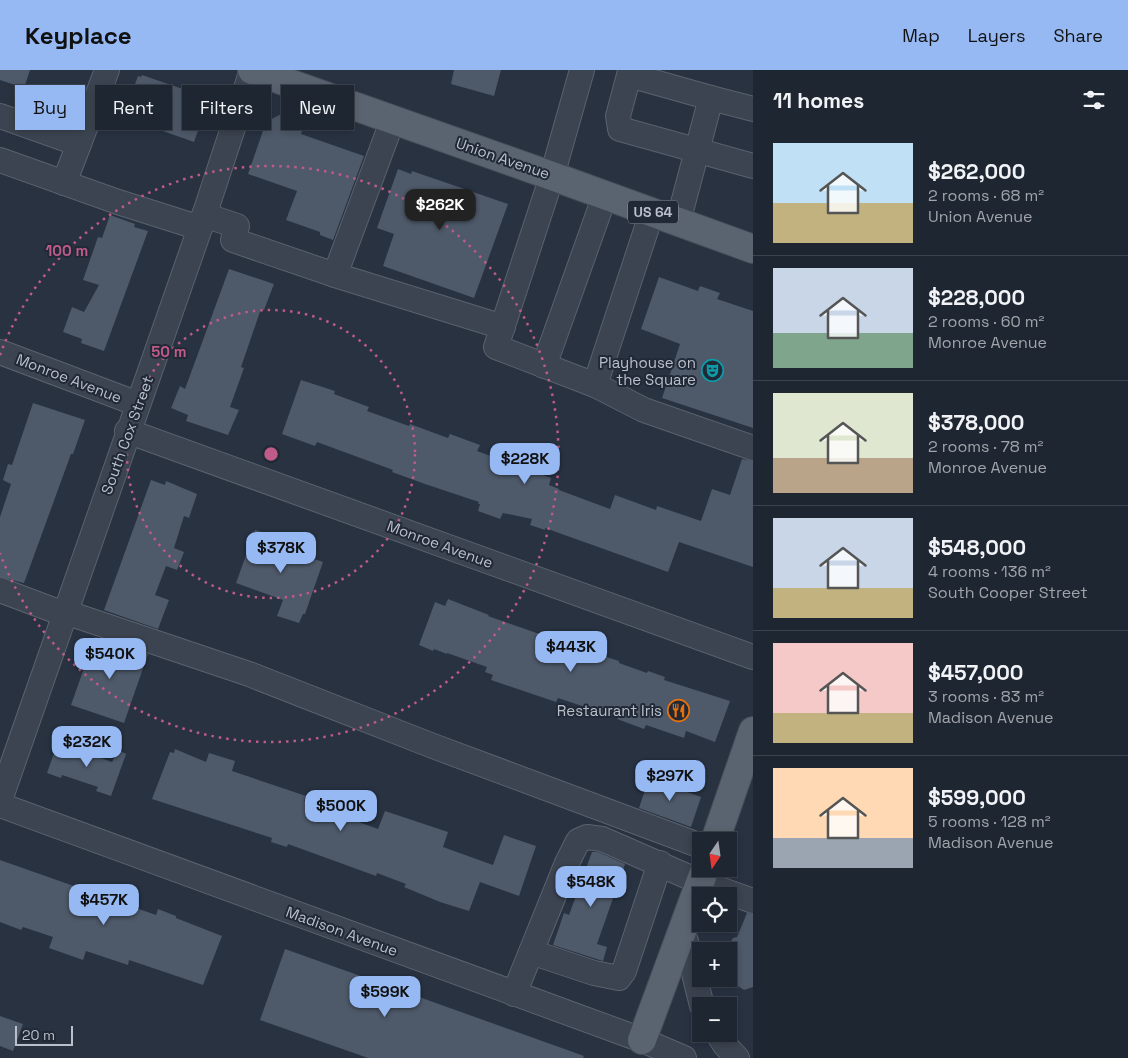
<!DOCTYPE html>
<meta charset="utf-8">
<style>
body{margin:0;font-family:"Space Grotesk",sans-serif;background:#262e39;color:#f1f3f6;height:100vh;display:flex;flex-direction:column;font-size:19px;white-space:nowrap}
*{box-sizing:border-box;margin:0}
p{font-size:16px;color:#a1a5ab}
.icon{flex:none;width:28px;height:28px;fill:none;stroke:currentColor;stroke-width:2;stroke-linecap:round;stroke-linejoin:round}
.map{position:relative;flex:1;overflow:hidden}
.side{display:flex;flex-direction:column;background:#1e2631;width:375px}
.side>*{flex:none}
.top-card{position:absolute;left:15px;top:15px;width:475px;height:45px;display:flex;gap:10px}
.needle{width:32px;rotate:193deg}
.tools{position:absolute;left:692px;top:762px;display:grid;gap:10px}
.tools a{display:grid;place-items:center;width:45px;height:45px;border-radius:0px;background:#1e2631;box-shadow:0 2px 8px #0003,0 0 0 1px #3c434d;font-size:25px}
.scale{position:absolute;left:15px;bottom:12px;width:58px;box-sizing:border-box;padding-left:5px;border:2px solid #b9c0cb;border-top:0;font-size:14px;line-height:18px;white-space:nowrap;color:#b9c0cb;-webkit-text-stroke:4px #212936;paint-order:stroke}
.price{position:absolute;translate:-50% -42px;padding:0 11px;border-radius:10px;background:#96b9f3;color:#111;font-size:16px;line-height:32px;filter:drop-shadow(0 1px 2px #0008)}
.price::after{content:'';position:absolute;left:50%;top:30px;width:15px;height:11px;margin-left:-8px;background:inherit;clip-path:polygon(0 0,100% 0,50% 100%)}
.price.on{background:#222;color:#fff}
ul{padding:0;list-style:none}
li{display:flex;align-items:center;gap:15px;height:125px;padding:0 20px}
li+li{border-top:1px solid #3c434d}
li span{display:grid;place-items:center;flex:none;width:140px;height:100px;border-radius:0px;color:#555}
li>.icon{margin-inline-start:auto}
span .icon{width:60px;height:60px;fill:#fffc;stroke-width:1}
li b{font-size:21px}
h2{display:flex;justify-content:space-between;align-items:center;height:60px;padding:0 20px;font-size:21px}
.tag{padding:0 18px;border-radius:0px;background:#1e2631;box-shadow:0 2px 8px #0003,0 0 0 1px #3c434d;font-size:18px;line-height:45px}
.tag.on{background:#96b9f3;color:#111}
header{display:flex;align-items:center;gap:30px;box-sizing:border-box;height:70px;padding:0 25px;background:#96b9f3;color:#111}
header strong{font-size:24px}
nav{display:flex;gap:28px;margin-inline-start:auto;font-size:18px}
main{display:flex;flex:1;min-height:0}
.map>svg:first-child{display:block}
.building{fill:#4e5969}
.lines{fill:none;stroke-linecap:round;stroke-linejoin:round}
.minor-casing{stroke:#5a626e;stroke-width:26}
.major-casing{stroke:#464d5a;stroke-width:30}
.minor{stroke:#3c4451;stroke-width:24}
.major{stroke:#5a6470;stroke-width:28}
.ring{fill:none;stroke:#be5b88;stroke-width:2.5;stroke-dasharray:2.5 5}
.labels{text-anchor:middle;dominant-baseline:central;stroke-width:4;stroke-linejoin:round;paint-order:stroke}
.shield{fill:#212936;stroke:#8b939e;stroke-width:1}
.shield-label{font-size:14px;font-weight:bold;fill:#b9c0cb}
.street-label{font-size:15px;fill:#b9c0cb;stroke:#212936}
.poi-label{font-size:15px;fill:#b9c0cb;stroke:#212936;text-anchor:end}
.centre{fill:#be5b88;stroke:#212936;stroke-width:2.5}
.ring-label{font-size:15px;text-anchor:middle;font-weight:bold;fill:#be5b88;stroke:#212936;stroke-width:4;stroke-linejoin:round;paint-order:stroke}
</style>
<header>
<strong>Keyplace</strong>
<nav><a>Map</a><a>Layers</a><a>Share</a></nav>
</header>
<main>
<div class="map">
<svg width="753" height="988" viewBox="0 0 753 988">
<rect width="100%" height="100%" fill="#283241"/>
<g class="building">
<path d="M0 0H30L24 18 0 10Z"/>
<path d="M454 0H501L494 26 451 14Z"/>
<path d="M142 5 206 27V29L209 30 194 72 123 47 138 6 141 7Z"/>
<path d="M285 42 281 53 302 61 301 64 364 86 333 170 320 165V162L286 150 297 121 248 104 266 52Z"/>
<path d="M398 99 411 104 412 101 508 134 474 228 383 196 394 164 377 158Z"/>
<path d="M110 145 135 154 134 157 148 161 104 281 81 273 82 269 63 262 72 237 84 242 99 215 83 210 98 167 102 168Z"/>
<path d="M229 199 274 214 264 240 261 239 241 297 244 298 230 337 239 340 228 365 186 351 188 345 171 338 180 316 185 319Z"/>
<path d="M659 207 698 221 700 216 720 223 717 229 753 241V358L662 328 680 274 641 259Z"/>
<path d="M301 310 335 321 334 324 369 337 367 341 409 356 410 354 448 368 450 364 480 375 477 381 551 408 549 415 559 419V420L610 439 615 425 656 440 657 436 701 451 712 419 730 425 742 389 753 391V497L679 472 668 502 545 458V460L530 455 532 449 503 443 500 449 478 441 480 434H478L479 432 425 414 392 402 393 400 317 372 315 376 282 364Z"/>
<path d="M33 333 85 350 73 384H71L24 513 0 507V447L11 414 3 410 8 394 12 395Z"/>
<path d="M151 410 165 415 166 411 197 424 189 448 184 446 174 478 184 482 177 500 166 496 155 525 169 530 158 559 104 540Z"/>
<path d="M255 460 272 465 271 469 315 486 314 489 323 492 305 544H303L299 553 277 546 283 530 236 513Z"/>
<path d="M448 529 489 545 488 546 548 567V564L568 571 566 574 619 591V593L647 603 648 601 665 607 664 610 730 631 715 672 686 661 684 668 646 655 644 659 617 649 618 648 558 628 556 632 491 610 493 605 485 602 487 597 447 583V584L434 579 433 581 419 575 435 532 445 536Z"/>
<path d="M95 567 148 584 124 653 71 635Z"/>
<path d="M58 672 112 692 118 680 126 684 111 726 96 721 98 717 62 705 61 708 47 703Z"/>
<path d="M175 679 206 692 209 683 235 691 232 701 306 726 304 731 315 736 378 759 385 741 448 762 443 777 493 795 504 765 536 776 519 826 480 812 469 841 440 832 404 817 406 814 377 803 376 806 288 774 287 777 271 772 272 768 152 729 170 682 174 683Z"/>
<path d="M649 708 701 727 691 757 639 738Z"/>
<path d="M592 782H598L625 794 597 874 607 877 603 891 553 875 564 843 569 845Z"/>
<path d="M0 790 156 845 158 839 176 846V848L222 866 203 915 129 890 128 895 86 881 83 890 49 878 53 867 23 857 21 860 0 852Z"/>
<path d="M747 843 753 844V917L744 920 735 914 728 876 733 868 737 867Z"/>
<path d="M285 879 584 986 583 988H368L260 950Z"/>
<path d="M0 946 23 954 13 981 0 976Z"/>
</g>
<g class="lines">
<defs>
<g id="minor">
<path d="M582 0 552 106 496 277 595 315 652 142"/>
<path d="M711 28 629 5 618 46 620 59 753 96"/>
<path d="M0 46 79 74 64 113"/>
<path d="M393 49 335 205 503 257"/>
<path d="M79 74 107 0"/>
<path d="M0 90 118 132 200 158"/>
<path d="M204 145 237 156 233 170 335 205"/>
<path d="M678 152 711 28 753 39"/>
<path d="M0 282 138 334"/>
<path d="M544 296 605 125"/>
<path d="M595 315 644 340 753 378"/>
<path d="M127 361 753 587"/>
<path d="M0 520 64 544"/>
<path d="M65 542 249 604 433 676 701 776"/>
<path d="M0 730 200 158 252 0"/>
<path d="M0 735 642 970 684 988"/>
<path d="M682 862 686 871 702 936"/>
<path d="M531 882 594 903 619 908 624 901 660 793"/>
<path d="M514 924 567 793 578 771 587 767 602 769 700 812 753 831"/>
<path d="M718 964 725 975 737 988"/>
</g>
<g id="major">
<path d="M252 0 552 106 753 179"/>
<path d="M715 771 753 661"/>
<path d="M642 970 705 799"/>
</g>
</defs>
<use href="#minor" class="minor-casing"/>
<use href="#major" class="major-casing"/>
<use href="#minor" class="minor"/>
<use href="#major" class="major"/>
</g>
<g class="ring">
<circle cx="271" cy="384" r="144"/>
<path d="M0 285A288 288 0 1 1 0 483"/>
</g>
<defs>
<symbol id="theatre-ring" viewBox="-11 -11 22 22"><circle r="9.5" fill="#212936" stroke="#0f9aa8" stroke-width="1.5"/><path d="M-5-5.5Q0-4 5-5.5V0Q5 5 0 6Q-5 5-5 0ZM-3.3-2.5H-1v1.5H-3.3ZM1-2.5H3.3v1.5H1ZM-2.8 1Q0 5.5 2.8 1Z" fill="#0f9aa8"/></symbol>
<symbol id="restaurant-ring" viewBox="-11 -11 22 22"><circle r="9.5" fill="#212936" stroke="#e8710a" stroke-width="1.5"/><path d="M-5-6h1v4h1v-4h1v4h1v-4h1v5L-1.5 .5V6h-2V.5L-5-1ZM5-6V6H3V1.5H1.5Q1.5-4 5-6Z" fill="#e8710a"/></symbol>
</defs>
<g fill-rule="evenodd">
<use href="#theatre-ring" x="700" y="288" width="25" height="25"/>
<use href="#restaurant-ring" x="666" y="628" width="25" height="25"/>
</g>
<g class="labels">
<rect class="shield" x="628" y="130.5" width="50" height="23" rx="4"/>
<g class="shield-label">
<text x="653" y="142">US 64</text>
</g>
<g class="street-label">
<text transform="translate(503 88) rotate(19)">Union Avenue</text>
<text transform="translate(69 308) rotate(21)">Monroe Avenue</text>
<text transform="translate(127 365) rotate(-70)">South Cox Street</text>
<text transform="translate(440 474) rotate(20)">Monroe Avenue</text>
<text transform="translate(342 861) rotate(20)">Madison Avenue</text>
</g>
<g class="poi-label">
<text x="696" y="292">Playhouse on<tspan x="696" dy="17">the Square</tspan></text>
<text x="662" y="640">Restaurant Iris</text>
</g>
</g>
<circle cx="271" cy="384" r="8" class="centre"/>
<g class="ring-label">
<text x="67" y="186">100 m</text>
<text x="169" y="287">50 m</text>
</g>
</svg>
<div class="tools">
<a><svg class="needle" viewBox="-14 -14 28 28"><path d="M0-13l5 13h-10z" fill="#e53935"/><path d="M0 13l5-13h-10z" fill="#a1a5ab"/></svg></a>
<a><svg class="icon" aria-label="locate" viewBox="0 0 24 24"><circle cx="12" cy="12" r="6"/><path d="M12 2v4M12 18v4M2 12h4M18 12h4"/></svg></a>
<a>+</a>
<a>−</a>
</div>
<div class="scale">20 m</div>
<b class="price on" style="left:440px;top:161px">$262K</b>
<b class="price" style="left:525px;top:415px">$228K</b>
<b class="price" style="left:281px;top:504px">$378K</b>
<b class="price" style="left:571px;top:603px">$443K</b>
<b class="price" style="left:110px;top:610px">$540K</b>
<b class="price" style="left:87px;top:698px">$232K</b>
<b class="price" style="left:670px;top:732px">$297K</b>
<b class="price" style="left:341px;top:762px">$500K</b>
<b class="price" style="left:591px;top:838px">$548K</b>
<b class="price" style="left:104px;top:856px">$457K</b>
<b class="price" style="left:385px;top:948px">$599K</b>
<div class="top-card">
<a class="tag on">Buy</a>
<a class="tag">Rent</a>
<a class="tag">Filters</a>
<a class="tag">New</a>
</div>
</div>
<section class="side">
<h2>11 homes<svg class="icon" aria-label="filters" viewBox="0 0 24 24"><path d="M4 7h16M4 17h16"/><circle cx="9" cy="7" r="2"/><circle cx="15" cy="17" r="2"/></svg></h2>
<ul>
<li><span style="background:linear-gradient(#bfe0f5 60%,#c2b280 0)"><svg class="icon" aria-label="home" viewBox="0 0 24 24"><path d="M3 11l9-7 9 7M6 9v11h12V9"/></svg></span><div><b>$262,000</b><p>2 rooms · 68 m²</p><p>Union Avenue</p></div></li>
<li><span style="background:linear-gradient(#c9d6e8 65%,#7fa58c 0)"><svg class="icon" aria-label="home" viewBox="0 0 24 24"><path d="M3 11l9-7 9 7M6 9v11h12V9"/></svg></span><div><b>$228,000</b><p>2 rooms · 60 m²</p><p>Monroe Avenue</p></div></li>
<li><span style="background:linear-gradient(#dfe7d0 65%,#b9a48a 0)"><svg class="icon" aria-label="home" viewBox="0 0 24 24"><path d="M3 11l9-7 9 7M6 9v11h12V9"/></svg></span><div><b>$378,000</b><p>2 rooms · 78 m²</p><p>Monroe Avenue</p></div></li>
<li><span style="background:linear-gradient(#c9d6e8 70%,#c2b280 0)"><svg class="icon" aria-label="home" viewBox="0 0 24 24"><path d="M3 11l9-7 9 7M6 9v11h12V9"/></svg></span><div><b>$548,000</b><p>4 rooms · 136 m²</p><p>South Cooper Street</p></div></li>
<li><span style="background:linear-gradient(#f6c9c9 70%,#c2b280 0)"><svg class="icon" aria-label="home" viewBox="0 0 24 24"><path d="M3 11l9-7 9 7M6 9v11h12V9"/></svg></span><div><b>$457,000</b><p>3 rooms · 83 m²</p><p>Madison Avenue</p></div></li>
<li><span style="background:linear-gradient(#ffd9b3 70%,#9aa5b1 0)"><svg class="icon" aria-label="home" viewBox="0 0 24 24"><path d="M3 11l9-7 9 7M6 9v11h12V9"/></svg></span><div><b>$599,000</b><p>5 rooms · 128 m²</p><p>Madison Avenue</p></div></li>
</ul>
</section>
</main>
